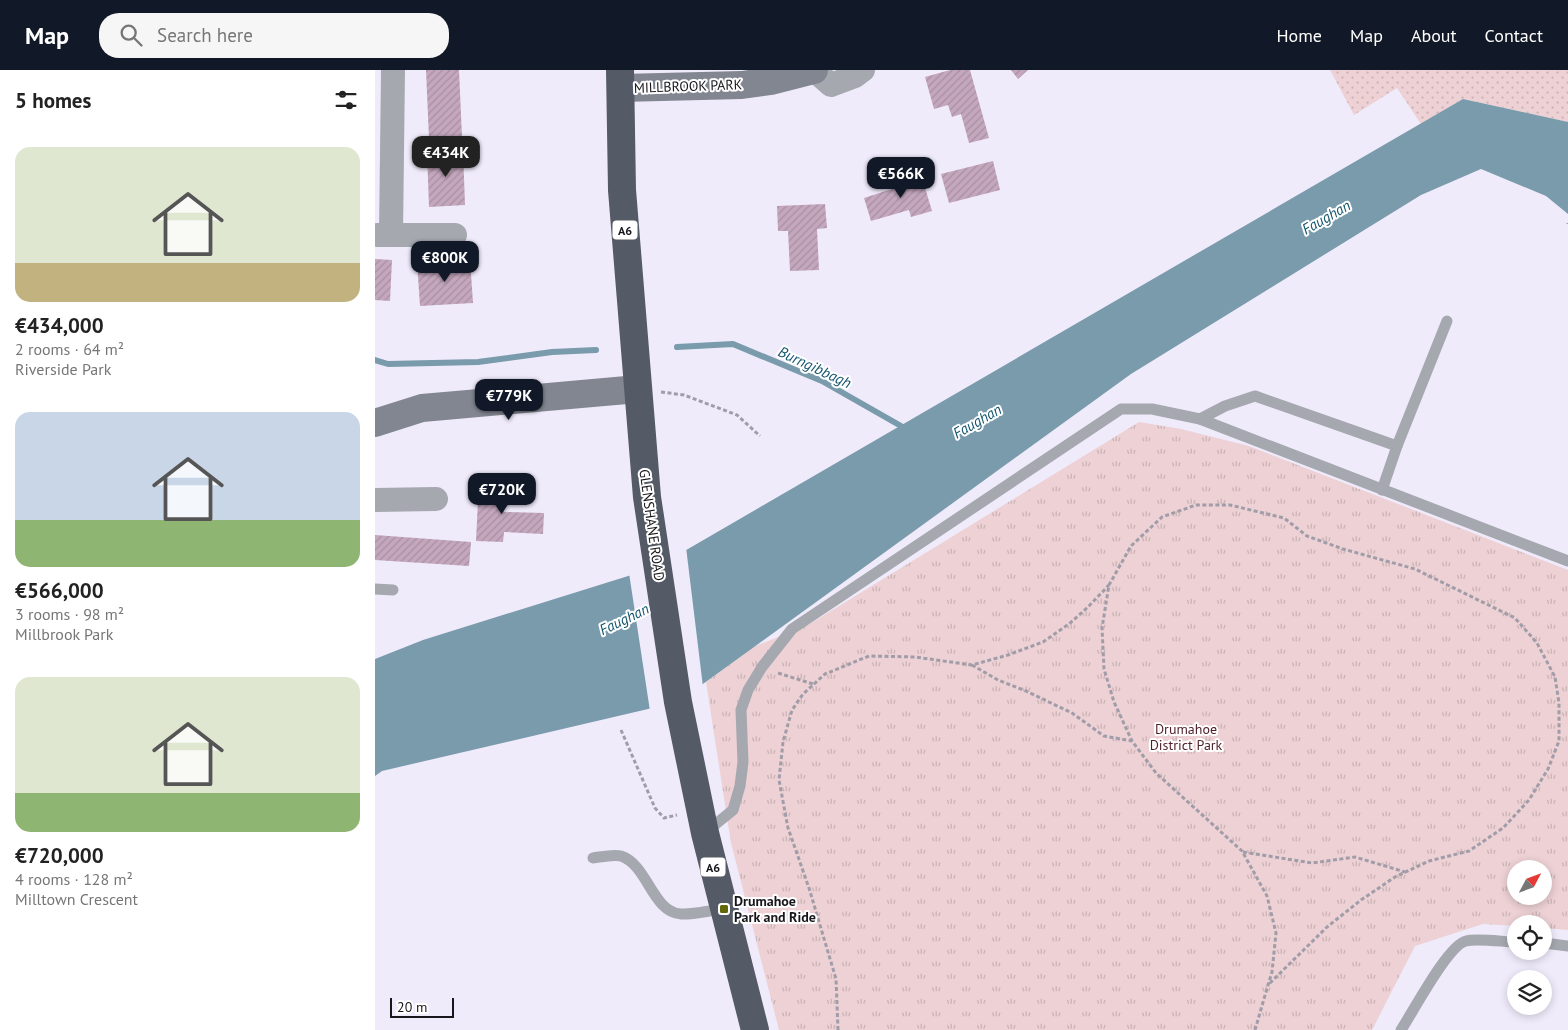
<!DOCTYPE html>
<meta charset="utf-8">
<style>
body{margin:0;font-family:"PT Sans",sans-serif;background:#f6f6f6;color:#222;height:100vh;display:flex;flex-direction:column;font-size:19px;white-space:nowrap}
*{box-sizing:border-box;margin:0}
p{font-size:16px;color:#767676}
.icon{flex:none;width:28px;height:28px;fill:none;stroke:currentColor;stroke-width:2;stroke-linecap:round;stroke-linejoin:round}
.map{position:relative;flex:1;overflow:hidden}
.drawer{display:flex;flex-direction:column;background:#fff;width:375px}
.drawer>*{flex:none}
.needle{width:32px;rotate:49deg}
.controls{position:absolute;left:1132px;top:790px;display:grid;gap:10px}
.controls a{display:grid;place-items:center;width:45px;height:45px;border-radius:50%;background:#fff;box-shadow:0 2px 8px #0003;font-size:25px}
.scale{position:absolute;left:15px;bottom:12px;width:64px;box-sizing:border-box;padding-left:5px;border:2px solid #17161b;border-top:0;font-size:14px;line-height:18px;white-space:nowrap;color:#17161b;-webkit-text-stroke:4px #fff;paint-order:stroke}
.price{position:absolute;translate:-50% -42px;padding:0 11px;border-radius:10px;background:#111827;color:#fff;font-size:16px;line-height:32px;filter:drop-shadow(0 1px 2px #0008)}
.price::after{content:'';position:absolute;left:50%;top:30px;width:15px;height:11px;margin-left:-8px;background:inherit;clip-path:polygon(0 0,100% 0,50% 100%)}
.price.active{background:#222;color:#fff}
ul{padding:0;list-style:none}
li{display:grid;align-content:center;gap:10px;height:265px;padding:0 15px}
li span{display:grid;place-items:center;height:155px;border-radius:15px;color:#555}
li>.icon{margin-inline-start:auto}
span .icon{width:90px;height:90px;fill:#fffc;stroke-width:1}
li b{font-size:21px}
h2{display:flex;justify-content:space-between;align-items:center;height:60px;padding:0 15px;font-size:21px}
header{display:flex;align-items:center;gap:30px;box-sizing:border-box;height:70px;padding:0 25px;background:#111827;color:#fff}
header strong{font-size:24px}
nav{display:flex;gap:28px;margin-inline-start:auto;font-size:18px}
.search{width:350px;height:45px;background:#f6f6f6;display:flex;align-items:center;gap:12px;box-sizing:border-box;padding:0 18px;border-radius:20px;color:#767676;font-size:19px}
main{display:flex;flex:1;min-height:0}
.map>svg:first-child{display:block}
.grass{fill:url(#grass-dots)}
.park{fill:url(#park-tufts);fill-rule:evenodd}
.water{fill:#799bac}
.pier{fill:#f0ebfb}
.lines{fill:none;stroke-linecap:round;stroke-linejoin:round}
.stream{stroke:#799bac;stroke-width:6}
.building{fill:url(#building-hatch)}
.path{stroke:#a09da9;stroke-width:3;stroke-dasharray:4 2.5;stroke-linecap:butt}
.lane{stroke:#a5a8af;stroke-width:11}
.street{stroke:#a5a8af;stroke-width:24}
.secondary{stroke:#828690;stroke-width:28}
.highway{stroke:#545a66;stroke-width:28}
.poi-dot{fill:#61680a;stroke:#fff;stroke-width:2}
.labels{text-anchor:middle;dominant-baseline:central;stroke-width:4;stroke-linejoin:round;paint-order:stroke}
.shield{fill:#fff;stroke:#5d5c5f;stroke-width:1}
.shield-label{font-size:12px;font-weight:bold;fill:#17161b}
.street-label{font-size:14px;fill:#17161b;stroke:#fff}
.park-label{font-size:14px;fill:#4f1e28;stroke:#fff}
.poi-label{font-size:14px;font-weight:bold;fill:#17161b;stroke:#fff;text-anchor:start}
.water-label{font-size:15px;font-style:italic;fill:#14556e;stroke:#fff}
</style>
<header>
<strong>Map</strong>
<div class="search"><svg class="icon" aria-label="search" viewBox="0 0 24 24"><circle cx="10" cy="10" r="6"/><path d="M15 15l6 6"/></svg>Search here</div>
<nav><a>Home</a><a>Map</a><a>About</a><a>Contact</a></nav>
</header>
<main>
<section class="drawer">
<h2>5 homes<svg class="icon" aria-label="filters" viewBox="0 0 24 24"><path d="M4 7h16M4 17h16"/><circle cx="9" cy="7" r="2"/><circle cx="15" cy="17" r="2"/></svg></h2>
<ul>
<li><span style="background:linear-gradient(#dfe7d0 75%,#c2b280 0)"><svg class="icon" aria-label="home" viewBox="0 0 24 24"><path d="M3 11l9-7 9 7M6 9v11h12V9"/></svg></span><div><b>€434,000</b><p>2 rooms · 64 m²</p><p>Riverside Park</p></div></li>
<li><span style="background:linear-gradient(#c9d6e8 70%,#8fb573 0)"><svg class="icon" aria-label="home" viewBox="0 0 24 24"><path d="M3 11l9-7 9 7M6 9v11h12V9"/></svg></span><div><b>€566,000</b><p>3 rooms · 98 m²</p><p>Millbrook Park</p></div></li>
<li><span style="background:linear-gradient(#dfe7d0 75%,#8fb573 0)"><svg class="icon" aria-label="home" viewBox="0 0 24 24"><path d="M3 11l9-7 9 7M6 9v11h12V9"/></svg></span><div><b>€720,000</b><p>4 rooms · 128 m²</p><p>Milltown Crescent</p></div></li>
</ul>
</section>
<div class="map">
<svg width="1193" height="960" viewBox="0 0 1193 960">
<defs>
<pattern id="grass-dots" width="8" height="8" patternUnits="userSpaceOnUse" patternTransform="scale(1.25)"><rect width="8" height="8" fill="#edd1d4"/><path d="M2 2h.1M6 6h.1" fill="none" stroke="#cab3b5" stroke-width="1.8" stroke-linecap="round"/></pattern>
<pattern id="park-tufts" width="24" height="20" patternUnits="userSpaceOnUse" patternTransform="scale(1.25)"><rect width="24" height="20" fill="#edd1d4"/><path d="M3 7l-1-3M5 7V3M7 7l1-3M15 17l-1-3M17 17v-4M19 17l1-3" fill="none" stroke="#cab3b5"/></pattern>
<pattern id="building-hatch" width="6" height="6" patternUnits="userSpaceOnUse" patternTransform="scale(1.25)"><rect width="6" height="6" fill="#c4a7bd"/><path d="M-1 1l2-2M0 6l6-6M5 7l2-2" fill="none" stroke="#a88fa2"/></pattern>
</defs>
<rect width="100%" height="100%" fill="#f0ebfb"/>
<path class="grass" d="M955 0H1193V52L1088 29 1046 54 1022 18 979 45Z"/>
<path class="park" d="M764 352 806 359 874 376 1193 500V860L1169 858V854H1141V856L1108 854 1040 876 997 960H404L356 773 331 612 378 577 433 555ZM1141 799H1169V826H1141Z"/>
<path class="water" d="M1088 29 1193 52V144L1171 126 1106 99 1046 125 756 304 303 632 7 701 0 706V589L48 570 282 497Z"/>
<path class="pier" d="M311 477 328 617 304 634 275 641 254 503 281 494Z"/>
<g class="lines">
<g class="stream">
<path d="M302 277 358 274 447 311 533 360"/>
<path d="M0 290 13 294 103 292 177 282 221 280"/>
</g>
</g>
<g class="building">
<path d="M51 0H84L87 67 54 69Z"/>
<path d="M575 0H595L614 68 594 73 586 44 577 47 573 35 559 39 550 7Z"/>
<path d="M636 0H653L643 9Z"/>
<path d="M88 80 90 135 54 137 52 82Z"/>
<path d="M618 91 625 120 574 133 566 104Z"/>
<path d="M545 101 557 141 536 147 534 140 496 151 489 128 526 116 523 107Z"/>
<path d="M450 134 452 158 442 159 444 200 415 201 413 161H403L402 136Z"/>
<path d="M0 189 17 190 15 231 0 230Z"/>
<path d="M95 189 98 233 45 236 42 192Z"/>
<path d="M104 410 131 412 129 442 169 443 168 464 129 462 128 472 101 471Z"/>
<path d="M0 465 96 472 94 496 0 490Z"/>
</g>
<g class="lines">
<g class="path">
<path d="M1193 153V154"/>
<path d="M286 322 309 325 362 345 385 366"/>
<path d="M597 595 623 610 651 621 697 643 729 666 757 671"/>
<path d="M403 603 438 614"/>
<path d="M246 660 280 738 289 748 302 745"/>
<path d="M868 782 937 793 980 787 1030 802"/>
<path d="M463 960 461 909 434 818 413 758 404 710 408 672 417 640 428 624 450 604 494 586 540 587 597 595 633 585 668 572 694 554 713 537 734 515"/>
<path d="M880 960 893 915 897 902 901 863 892 826 867 781 781 703 757 671 739 632 729 599 727 558 734 515 756 476 787 447 821 435H855L909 448 932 466 968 479 1040 499 1140 548 1162 573 1180 607 1184 633V671L1173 699 1154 730 1128 758 1094 781 1054 791 1020 807 986 830 952 857 893 915"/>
</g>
<g class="lane">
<path d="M825 349 850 336 880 326 1022 376 1007 420"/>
<path d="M1022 376 1072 251"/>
<path d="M0 519 18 520"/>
<path d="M331 762 358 740 365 716 368 692 366 640 373 620 387 597 417 559 746 339H777L825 349 1193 491"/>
<path d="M218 788C226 787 238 784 246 786 273 795 277 842 306 844 317 845 337 840 349 839"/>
<path d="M1169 873 1193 876"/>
<path d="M1026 960C1038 942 1073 875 1091 871 1101 868 1130 872 1141 872"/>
</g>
<g class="street">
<path d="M439 0 456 15 480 6 488 0"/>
<path d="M2 165H80"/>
<path d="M16 165 18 0"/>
<path d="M0 430 61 429"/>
</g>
<g class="secondary">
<path d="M246 18 367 15 396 11 439 0"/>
<path d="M0 353 47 338 263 319"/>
</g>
<path class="highway" d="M245 0 247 120 272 427 303 632 330 763 380 960"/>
</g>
<rect class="poi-dot" x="344" y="834" width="10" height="10" rx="2.5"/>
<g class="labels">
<g class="shield">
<rect x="237.5" y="150.5" width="25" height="19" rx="4"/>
<rect x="325.5" y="787.5" width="25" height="19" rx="4"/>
</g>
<g class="shield-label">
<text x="250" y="160">A6</text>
<text x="338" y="797">A6</text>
</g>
<g class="street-label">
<text transform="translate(313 16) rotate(-2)">MILLBROOK PARK</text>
<text transform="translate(277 455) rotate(82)">GLENSHANE ROAD</text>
</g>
<g class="park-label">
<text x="811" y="659">Drumahoe<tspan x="811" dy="16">District Park</tspan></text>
</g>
<g class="poi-label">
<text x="359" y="831">Drumahoe<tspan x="359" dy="16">Park and Ride</tspan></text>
</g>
<g class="water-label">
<text transform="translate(951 147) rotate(-30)">Faughan</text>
<text transform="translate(440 297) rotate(25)">Burngibbagh</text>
<text transform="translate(602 351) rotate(-30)">Faughan</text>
<text transform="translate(249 549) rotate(-26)">Faughan</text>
</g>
</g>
</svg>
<div class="controls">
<a><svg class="needle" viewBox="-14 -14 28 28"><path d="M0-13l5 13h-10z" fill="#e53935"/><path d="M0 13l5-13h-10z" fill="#767676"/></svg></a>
<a><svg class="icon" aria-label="locate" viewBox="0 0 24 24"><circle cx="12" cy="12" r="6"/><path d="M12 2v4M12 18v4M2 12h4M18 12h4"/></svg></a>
<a><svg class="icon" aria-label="layers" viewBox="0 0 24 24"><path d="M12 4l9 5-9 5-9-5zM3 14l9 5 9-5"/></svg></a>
</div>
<div class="scale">20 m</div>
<b class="price active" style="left:71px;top:108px">€434K</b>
<b class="price" style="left:526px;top:129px">€566K</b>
<b class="price" style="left:70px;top:213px">€800K</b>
<b class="price" style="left:134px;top:351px">€779K</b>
<b class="price" style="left:127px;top:445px">€720K</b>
</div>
</main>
